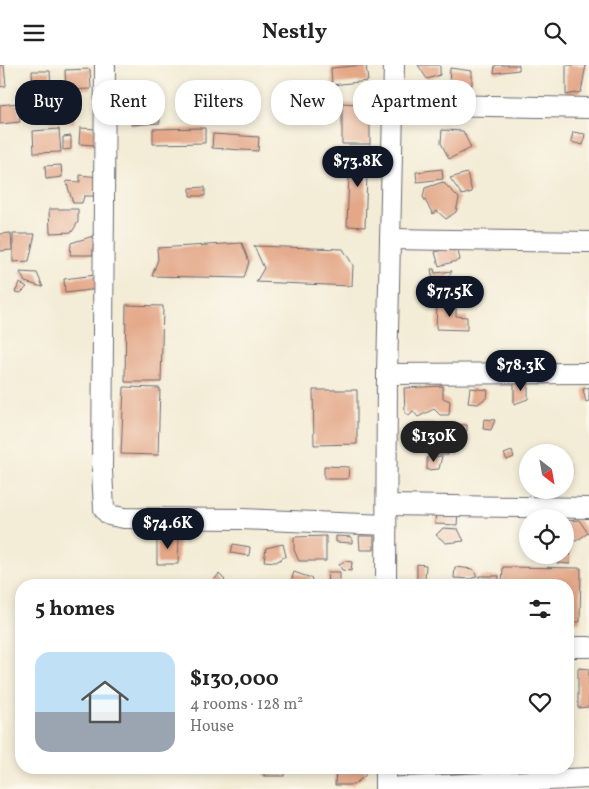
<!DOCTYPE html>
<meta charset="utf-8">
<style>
body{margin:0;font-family:Vollkorn,serif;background:#f6f6f6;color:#222;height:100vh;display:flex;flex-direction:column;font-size:19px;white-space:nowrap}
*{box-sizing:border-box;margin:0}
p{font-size:16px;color:#767676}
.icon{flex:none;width:28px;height:28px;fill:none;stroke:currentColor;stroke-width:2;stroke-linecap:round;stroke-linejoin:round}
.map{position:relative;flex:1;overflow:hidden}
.side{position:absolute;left:15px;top:514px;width:559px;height:195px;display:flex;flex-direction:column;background:#fff;border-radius:20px;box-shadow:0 2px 8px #0003}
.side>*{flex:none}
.hud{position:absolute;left:15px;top:15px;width:560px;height:45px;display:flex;gap:10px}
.needle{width:32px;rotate:149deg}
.fabs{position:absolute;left:519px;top:379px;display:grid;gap:10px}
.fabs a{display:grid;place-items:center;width:55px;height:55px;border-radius:50%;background:#fff;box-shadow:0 2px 8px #0003;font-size:25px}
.price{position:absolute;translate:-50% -42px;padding:0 11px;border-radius:18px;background:#111827;color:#fff;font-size:16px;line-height:32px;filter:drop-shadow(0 1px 2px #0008)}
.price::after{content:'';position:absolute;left:50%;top:30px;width:15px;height:11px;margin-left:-8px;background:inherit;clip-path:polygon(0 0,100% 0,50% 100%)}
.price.active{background:#222;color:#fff}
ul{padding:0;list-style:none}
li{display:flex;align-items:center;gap:15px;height:125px;padding:0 20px}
li span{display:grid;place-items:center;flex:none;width:140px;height:100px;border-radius:15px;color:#555}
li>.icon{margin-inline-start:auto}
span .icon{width:60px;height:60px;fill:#fffc;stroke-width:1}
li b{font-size:21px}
h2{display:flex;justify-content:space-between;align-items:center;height:60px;padding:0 20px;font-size:21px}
.pill{padding:0 18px;border-radius:20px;background:#fff;box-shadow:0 2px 8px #0003;font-size:18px;line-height:45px}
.pill.active{background:#111827;color:#fff}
header{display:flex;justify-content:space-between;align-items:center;height:65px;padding:0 20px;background:#fff;font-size:22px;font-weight:700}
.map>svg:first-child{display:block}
.building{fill:#e4a889}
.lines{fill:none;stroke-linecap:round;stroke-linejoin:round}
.minor-casing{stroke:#6b6971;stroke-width:22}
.minor{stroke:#fff;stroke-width:20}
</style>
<header><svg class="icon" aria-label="menu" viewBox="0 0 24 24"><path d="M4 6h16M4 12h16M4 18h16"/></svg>Nestly<svg class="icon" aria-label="search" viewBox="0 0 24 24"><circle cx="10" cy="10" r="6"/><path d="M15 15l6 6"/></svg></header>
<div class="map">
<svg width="589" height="724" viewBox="0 0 589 724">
<rect width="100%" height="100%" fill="#fbf7ec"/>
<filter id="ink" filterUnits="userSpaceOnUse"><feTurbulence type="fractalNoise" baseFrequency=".02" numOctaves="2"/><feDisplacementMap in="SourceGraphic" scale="10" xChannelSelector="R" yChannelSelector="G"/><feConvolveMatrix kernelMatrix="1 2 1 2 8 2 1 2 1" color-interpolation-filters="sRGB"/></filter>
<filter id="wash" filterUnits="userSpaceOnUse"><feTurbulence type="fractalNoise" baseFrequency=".0096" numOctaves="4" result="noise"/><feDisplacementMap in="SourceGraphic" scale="20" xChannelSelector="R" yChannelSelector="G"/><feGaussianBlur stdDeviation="1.12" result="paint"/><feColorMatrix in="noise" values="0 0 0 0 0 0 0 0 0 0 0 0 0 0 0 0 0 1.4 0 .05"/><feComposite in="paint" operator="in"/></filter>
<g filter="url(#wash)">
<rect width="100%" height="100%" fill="#f3ecd6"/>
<g id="blocks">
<g class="building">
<path d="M0 0H4L6 21 0 22Z"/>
<path d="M366 0 368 16 332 20 331 3Z"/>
<path d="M418 0H440V10L427 14Z"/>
<path d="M495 0H519V5L494 8Z"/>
<path d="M566 0H586L581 27 566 30Z"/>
<path d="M450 3 472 6V20L449 22Z"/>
<path d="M90 4 91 24 66 25 65 5Z"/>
<path d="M32 6H50L51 26H33Z"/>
<path d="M158 24 160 58 131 60 130 25Z"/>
<path d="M18 38 20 57 0 59V40Z"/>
<path d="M342 38 370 40V79H342Z"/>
<path d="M51 42H75L74 58 50 57Z"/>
<path d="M80 63 96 64 95 80 79 79Z"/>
<path d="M205 63V78L153 79V64Z"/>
<path d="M59 64 61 87 34 88 33 66Z"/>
<path d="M442 65 463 66 471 83 449 94 441 78Z"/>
<path d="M573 67 585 69 583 80 571 77Z"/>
<path d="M213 69 259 72 258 86 212 83Z"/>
<path d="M71 71V84L63 85V72Z"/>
<path d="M350 85H368L365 162 347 161Z"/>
<path d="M61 100 62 112 46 114 45 101Z"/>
<path d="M442 104 443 114 417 117 416 107Z"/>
<path d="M467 108 472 127 462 130 450 113Z"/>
<path d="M80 110 99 112 98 131H84L82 138H73L66 116 80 117Z"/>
<path d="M443 117 459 133 456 147 446 154 437 146 433 149 423 132 425 123Z"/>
<path d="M205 122V131H190V123Z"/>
<path d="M49 144H78V157L72 167 50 168Z"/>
<path d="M11 168 12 185 0 186V169Z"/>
<path d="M13 169H35L29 196 13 197Z"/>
<path d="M93 171V190H70L71 178Z"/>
<path d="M242 178 249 197 244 213 152 211 158 194 157 183Z"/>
<path d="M254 181 343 184 353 200 352 221 256 217 264 203Z"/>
<path d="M457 181 460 195 439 201 435 187Z"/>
<path d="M431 204H434L435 208 452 206 448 213 433 215Z"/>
<path d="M20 207 37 208 43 222 25 217Z"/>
<path d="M103 209 98 224 65 228 64 214Z"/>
<path d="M20 218 27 222 21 228 15 227Z"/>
<path d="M437 238 456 239V251L467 252V265L436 264Z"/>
<path d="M126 240 163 241 161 317H125Z"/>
<path d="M514 318H528V334L514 339Z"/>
<path d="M443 321V333L450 336 449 350H440L434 344 418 352 413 346 409 350 405 348 404 323Z"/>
<path d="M124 322 160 323 158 390 121 389Z"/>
<path d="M589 322V336L586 337 583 324Z"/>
<path d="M470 323 488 325 487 332 478 339 468 338Z"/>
<path d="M313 325H357V379L314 380Z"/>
<path d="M484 354 495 355 491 365 483 364Z"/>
<path d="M435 358V365H415V359Z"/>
<path d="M446 359 467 360V366H446Z"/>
<path d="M427 373 449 374 448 390 427 389Z"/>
<path d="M512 386 514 392 507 395 504 389Z"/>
<path d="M442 391 439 404 427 405V392Z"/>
<path d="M565 399 569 400V410H565Z"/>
<path d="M324 401 349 402 348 414H324Z"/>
<path d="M436 444 458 446 457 460 435 459Z"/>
<path d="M579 455 588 468 576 476H565V456Z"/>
<path d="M443 463 458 464 464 476 446 478 436 470Z"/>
<path d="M157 471 179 472 178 499H157Z"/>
<path d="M326 471V496H299L294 485V472Z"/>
<path d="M336 471 352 472V478L336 477Z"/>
<path d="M359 471H374V485H360Z"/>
<path d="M565 478 571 479 570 499 557 498V490H565Z"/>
<path d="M233 479 250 482 249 491 231 488Z"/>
<path d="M283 479 286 491 276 497 264 496 266 483Z"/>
<path d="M345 496 352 497 351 506 342 505 339 499Z"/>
<path d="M417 499 426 500 425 515 417 514Z"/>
<path d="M455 502 473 504 477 511 471 514 454 513Z"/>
<path d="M503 502 581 503 580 557H568V520H502Z"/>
<path d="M294 507 311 513 314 520H290Z"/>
<path d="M328 507H340V520H327Z"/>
<path d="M219 509 225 515 220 520H210Z"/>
<rect x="479" y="511" width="20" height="9"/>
<path d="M578 603 589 604V642L578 643Z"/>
<rect x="264" y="702" width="20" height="9"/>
<path d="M336 702H365V711L353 720H335Z"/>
<path d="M435 702H476V705L435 712Z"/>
</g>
</g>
</g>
<g filter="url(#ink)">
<use href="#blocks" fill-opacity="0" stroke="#6b6971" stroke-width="1"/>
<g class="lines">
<defs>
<g id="minor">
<path d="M105 0 102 406 104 444 109 450 124 453 241 454 386 460"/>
<path d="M393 39 589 43"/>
<path d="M390 174 589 177"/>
<path d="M387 309 589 308"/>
<path d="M387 440 589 443"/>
<path d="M386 520 387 309 394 0"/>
<path d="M568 582H589"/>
<path d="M385 723 589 713"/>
<path d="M385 724V702"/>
</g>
</defs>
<use href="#minor" class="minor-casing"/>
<use href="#minor" class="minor"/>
</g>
</g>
</svg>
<div class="fabs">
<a><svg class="needle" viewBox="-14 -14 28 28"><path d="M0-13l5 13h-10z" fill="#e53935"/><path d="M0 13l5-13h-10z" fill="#767676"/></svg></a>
<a><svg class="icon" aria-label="locate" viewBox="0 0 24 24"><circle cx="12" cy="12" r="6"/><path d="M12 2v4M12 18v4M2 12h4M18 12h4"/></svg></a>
</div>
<b class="price" style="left:358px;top:123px">$73.8K</b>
<b class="price" style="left:450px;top:253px">$77.5K</b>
<b class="price" style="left:521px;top:327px">$78.3K</b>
<b class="price active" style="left:434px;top:398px">$130K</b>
<b class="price" style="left:168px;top:485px">$74.6K</b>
<div class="hud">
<a class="pill active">Buy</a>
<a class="pill">Rent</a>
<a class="pill">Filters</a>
<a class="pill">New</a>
<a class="pill">Apartment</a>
</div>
<section class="side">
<h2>5 homes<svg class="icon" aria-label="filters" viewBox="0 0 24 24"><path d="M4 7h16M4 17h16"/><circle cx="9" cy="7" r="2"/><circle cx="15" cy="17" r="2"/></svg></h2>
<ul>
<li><span style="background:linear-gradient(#bfe0f5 60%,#9aa5b1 0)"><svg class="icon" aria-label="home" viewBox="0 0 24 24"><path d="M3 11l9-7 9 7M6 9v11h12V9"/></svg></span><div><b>$130,000</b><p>4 rooms · 128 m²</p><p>House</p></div><svg class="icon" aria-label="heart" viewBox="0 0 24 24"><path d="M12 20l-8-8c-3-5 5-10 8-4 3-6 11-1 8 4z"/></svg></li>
</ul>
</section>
</div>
